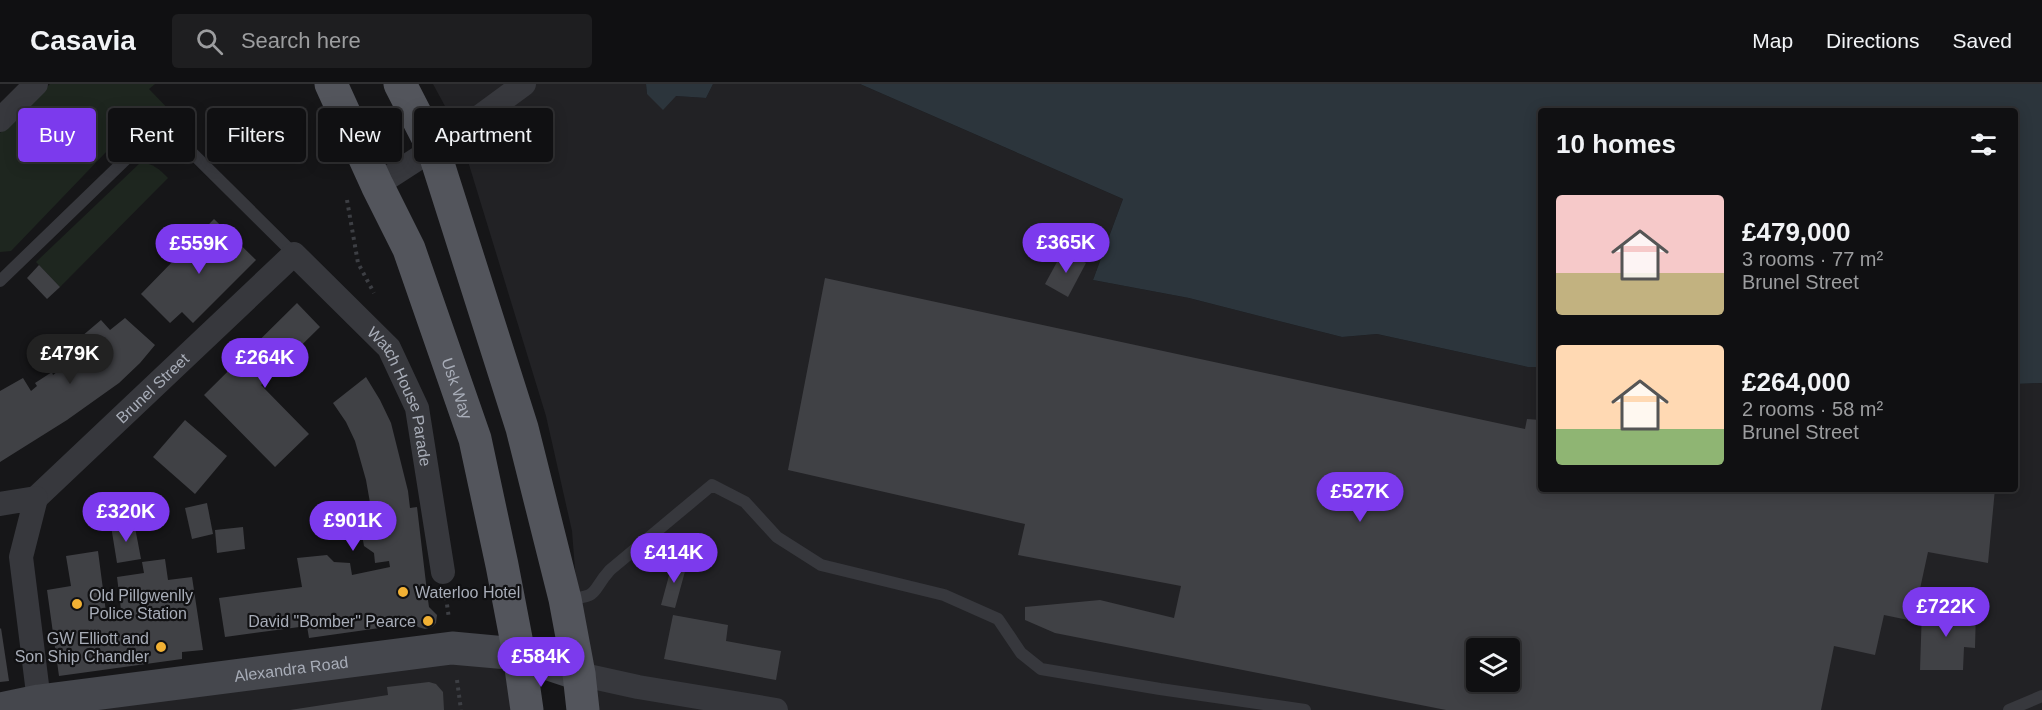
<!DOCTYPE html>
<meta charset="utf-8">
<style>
body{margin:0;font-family:Arial,sans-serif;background:#1e1e20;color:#f1f3f6;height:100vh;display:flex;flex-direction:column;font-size:22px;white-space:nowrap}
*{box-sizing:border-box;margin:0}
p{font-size:20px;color:#9c9d9f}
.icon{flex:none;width:33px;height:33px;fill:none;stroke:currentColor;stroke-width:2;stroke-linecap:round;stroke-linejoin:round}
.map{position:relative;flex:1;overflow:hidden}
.drawer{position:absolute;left:1538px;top:24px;width:480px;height:384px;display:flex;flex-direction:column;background:#101012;border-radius:6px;box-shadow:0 3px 15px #0003,0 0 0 2px #303032}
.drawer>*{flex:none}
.banner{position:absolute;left:18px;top:24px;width:570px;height:54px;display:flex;gap:12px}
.controls{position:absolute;left:1466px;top:554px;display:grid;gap:12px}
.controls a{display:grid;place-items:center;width:54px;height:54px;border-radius:6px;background:#101012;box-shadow:0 3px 15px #0003,0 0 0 2px #303032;font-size:30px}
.price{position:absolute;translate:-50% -51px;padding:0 14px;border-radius:21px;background:#7c3aed;color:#fff;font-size:20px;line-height:39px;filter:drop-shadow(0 2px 3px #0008)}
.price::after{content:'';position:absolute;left:50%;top:36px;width:18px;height:14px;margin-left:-9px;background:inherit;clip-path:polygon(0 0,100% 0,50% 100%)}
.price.current{background:#222;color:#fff}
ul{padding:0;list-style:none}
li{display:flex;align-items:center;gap:18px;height:150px;padding:0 18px}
li span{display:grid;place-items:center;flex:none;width:168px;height:120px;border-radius:6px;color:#555}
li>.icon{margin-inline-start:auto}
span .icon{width:72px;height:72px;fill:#fffc;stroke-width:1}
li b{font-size:26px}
h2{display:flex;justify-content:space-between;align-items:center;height:72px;padding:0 18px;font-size:26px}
.chip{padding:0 21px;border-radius:6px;background:#101012;box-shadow:0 3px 15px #0003,0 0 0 2px #303032;font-size:21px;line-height:54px}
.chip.current{background:#7c3aed;color:#fff}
header{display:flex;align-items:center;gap:36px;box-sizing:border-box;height:84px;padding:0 30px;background:#101012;border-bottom:2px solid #303032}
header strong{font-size:28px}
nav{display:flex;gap:33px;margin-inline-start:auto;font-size:21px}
.search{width:420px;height:54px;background:#1e1e20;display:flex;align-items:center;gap:15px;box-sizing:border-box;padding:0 21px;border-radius:6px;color:#9c9d9f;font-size:22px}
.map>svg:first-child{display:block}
.built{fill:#222225;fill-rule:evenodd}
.green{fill:#1e261f}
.water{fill:#2c353c}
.building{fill:#404145;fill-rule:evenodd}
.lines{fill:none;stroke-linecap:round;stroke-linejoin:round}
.path{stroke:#3d3f44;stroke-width:4;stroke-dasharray:3 4.5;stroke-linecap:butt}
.lane{stroke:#37383d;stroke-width:12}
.street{stroke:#37383d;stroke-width:24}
.secondary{stroke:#45474d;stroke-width:33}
.primary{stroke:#53555c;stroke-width:33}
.poi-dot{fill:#f2b134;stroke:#111113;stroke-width:2}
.labels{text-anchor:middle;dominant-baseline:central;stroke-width:4.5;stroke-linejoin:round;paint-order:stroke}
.street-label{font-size:16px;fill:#a8adb8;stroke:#111113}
.poi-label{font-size:16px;fill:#a8adb8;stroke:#111113;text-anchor:start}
</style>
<header>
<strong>Casavia</strong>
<div class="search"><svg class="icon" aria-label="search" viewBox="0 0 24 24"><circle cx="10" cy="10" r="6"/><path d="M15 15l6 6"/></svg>Search here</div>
<nav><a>Map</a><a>Directions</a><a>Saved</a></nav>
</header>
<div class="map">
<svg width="2042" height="626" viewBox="0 0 2042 626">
<rect width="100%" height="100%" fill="#161618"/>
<g class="built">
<path d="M433 0H646L647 10 706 14 713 0H860L1123 115 1093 196 1189 214 1342 253 1377 250 1528 283H1540V405H2014L2015 300 2042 299V626H586L572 447 546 332 459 48ZM1476 564H1509V597H1476Z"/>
<path d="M519 570 527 626H17Z"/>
</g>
<g class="green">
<path d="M50 0H155L149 5 175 32 146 34 131 42 11 167 0 168V49Z"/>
<path d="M140 79C153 79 159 85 168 94L60 203 36 178Z"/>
</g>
<g class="water">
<path d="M646 0H713L706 14 676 12 663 26 647 10Z"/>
<path d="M860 0H2042V299L2015 300 2014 27H1540V283H1528L1377 250 1342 253 1189 214 1093 196 1123 115Z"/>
</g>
<g class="building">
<path d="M214 135 256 176 193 239 182 228 170 239 141 210Z"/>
<path d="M1063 167 1086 179 1068 213 1045 200Z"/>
<path d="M39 181 60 203 47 215 27 194Z"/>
<path d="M825 194 1525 345 1527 335 1540 336V405H1995L1988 479 1928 468 1913 537 1884 531 1875 571 1834 562 1821 626H1446L1055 549 1025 536V523L1100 516 1174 534 1181 502 1018 471 1025 440 788 386ZM1476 564H1509V597H1476Z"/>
<path d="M297 219 320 243 261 301 309 350 275 383 204 311Z"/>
<path d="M125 234 155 261 140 279 119 299 67 336 0 378V307L23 294 31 307 37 302 35 299 52 288 53 291 62 284 54 272 62 266 71 278 82 269 75 258 101 236 110 246Z"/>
<path d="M366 293 380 316 391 339 408 407 410 424 417 423 428 516 429 523 437 531 436 539 432 543 425 545 418 543 415 539 309 554 307 542 225 553 219 514 302 503 297 474 327 471 334 478 350 479 352 491 390 483 389 477 375 479 374 469 364 462 362 451 369 443 384 441 382 428 372 430 366 396 355 357 346 338 333 319Z"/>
<path d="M185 336 227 372 195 410 153 373Z"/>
<path d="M207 419 213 450 192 455 185 424Z"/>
<path d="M134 438 141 475 117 479 111 442Z"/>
<path d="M243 443 245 465 217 469 215 446Z"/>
<path d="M98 467 107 536 122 534 117 493 144 489 142 478 165 475 168 496 192 493 203 566 182 568V575L59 592 47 506 71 502 66 472Z"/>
<path d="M673 477 687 480 675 524 661 521Z"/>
<path d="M1922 525 1976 526 1975 564 1964 563 1963 586H1920Z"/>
<path d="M673 531 728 541 726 557 781 567 776 596 664 575Z"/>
<path d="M1 544 9 597 0 598V545Z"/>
<path d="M429 598 436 600 443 608 444 626H290L388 611 387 603Z"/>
</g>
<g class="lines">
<g class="path">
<path d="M347 116 358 179 374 209"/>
<path d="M446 513 449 535"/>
<path d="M457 596 461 626"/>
</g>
<g class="lane">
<path d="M0 197 152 50H173L294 170"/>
<path d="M566 515C601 513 590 508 610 486L712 401 745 418 777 453 821 481 944 511 998 535 1021 569 1041 585 1160 605 1305 626"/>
<path d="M2009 626 2042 612"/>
</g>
<g class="street">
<path d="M0 36 36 0"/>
<path d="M377 101 459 48 524 0"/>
<path id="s1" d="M36 414 294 170 389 264 417 324 443 488"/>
<path d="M0 420 36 414 21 473 39 617"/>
<path d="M579 590 638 603 776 626"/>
</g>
<path class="secondary" id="s2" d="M0 625 39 617 452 564 519 570 579 590"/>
<g class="primary">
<path id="s3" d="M331 0 377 101 409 165 475 355 502 481 519 570 527 626"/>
<path d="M400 0 433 64 522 344 565 515 579 590 583 626"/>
</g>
</g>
<g class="poi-dot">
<circle cx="403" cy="508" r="6"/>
<circle cx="77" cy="520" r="6"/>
<circle cx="428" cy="537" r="6"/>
<circle cx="161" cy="563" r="6"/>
</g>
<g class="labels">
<g class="street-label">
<text stroke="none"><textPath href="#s1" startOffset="160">Brunel Street</textPath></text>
<text stroke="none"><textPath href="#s3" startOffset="330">Usk Way</textPath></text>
<text stroke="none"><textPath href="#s1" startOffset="538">Watch House Parade</textPath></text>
<text stroke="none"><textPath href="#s2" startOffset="294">Alexandra Road</textPath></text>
</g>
<g class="poi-label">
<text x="415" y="508">Waterloo Hotel</text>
<text x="89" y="511">Old Pillgwenlly<tspan x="89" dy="18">Police Station</tspan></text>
<text x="416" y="537" text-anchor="end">David "Bomber" Pearce</text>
<text x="149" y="554" text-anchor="end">GW Elliott and<tspan x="149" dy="18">Son Ship Chandler</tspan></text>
</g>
</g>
</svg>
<div class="controls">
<a><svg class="icon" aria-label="layers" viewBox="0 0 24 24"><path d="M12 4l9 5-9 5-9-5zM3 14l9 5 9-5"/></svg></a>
</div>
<b class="price" style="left:1066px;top:190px">£365K</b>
<b class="price" style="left:199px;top:191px">£559K</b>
<b class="price current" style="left:70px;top:301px">£479K</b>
<b class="price" style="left:265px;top:305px">£264K</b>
<b class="price" style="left:1360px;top:439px">£527K</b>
<b class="price" style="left:126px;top:459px">£320K</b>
<b class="price" style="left:353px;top:468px">£901K</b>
<b class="price" style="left:674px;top:500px">£414K</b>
<b class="price" style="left:1946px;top:554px">£722K</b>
<b class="price" style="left:541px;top:604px">£584K</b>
<div class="banner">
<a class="chip current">Buy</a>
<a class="chip">Rent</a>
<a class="chip">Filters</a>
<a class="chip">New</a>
<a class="chip">Apartment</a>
</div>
<section class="drawer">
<h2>10 homes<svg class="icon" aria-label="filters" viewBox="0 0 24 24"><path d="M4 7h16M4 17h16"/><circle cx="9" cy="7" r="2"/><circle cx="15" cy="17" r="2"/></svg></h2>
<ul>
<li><span style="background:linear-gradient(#f6c9c9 65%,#c2b280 0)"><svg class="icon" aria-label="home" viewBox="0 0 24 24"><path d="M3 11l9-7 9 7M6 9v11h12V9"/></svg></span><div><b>£479,000</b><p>3 rooms · 77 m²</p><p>Brunel Street</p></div></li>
<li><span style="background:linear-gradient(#ffd9b3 70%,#8fb573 0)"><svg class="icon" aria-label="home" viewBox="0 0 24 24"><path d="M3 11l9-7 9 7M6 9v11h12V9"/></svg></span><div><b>£264,000</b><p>2 rooms · 58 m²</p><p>Brunel Street</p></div></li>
</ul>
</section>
</div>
